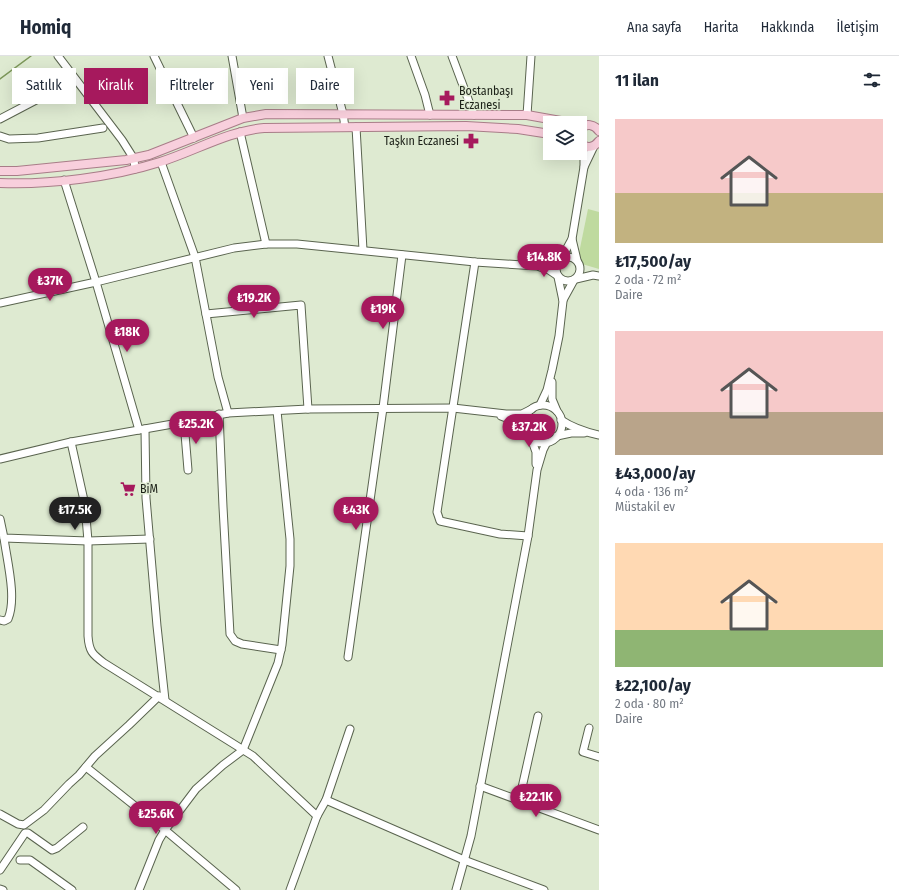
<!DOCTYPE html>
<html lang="tr">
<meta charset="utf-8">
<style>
body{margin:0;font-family:"Fira Sans Condensed",sans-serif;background:#f2f2f3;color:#1f2937;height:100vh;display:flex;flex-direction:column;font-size:15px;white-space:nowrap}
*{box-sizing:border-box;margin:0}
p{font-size:13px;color:#747a83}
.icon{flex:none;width:22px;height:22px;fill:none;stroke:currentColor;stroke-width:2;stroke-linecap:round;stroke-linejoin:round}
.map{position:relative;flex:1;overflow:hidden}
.details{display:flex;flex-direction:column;background:#fff;width:300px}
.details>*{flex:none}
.hud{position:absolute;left:12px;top:12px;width:380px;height:36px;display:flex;gap:8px}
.tools{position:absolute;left:543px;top:60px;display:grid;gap:8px}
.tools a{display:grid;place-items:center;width:44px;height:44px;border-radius:0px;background:#fff;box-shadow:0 4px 16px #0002;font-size:20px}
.price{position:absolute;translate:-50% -34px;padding:0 9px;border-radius:14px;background:#a6195d;color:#fff;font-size:13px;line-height:26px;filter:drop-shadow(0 1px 2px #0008)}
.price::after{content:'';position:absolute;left:50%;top:24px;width:12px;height:9px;margin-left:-6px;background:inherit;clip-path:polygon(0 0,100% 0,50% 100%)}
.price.current{background:#222;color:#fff}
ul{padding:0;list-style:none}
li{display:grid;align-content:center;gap:8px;height:212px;padding:0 16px}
li span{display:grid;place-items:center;height:124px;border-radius:0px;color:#555}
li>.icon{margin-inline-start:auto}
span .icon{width:72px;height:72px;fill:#fffc;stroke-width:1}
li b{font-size:17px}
h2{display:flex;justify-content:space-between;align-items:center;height:48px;padding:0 16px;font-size:17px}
.tag{padding:0 14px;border-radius:0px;background:#fff;box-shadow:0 4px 16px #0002;font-size:14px;line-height:36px}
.tag.current{background:#a6195d;color:#fff}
header{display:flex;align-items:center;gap:24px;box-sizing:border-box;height:56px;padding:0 20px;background:#fff;border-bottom:1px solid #e0e1e3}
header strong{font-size:19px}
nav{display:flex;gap:22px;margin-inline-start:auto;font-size:14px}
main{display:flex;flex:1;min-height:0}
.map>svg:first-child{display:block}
.park{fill:#bfda9f}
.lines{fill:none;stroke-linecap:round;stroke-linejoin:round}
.stream{stroke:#7c9759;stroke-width:1.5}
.minor-casing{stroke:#5a644f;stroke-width:9}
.major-casing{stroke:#a87d88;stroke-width:10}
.minor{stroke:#fff;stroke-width:7}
.major{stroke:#f8cfdc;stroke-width:8}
.labels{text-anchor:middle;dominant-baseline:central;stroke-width:3;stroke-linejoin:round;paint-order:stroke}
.poi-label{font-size:12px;fill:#1c2118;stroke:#deead1;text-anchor:start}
</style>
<header>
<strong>Homiq</strong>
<nav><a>Ana sayfa</a><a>Harita</a><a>Hakkında</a><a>İletişim</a></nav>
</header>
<main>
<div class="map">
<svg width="599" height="834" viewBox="0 0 599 834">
<rect width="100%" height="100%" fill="#deead1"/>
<path class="park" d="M588 153 599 156V213L582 208 578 202Z"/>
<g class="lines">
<path class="stream" d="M0 23 31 0"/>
<defs>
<g id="minor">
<path d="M58 0 122 84 134 103 135 113"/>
<path d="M154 0 194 82"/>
<path d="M232 0 243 62"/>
<path d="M328 0 343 58 345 71"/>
<path d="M411 0 425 39 430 59"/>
<path d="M452 0 474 59"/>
<path d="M527 59 531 0"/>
<path d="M0 63 40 42"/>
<path d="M356 71 363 194"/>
<path d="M240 76 266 188"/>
<path d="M0 80 9 83 38 82 103 72"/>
<path d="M581 88 584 96V111L594 90"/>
<path d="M161 106 195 201 218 321 228 357"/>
<path d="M64 124 96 226 234 192 266 188H297L475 206 537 210 549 214 558 220"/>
<path d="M572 183 577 204"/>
<circle cx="568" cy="213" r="12"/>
<path d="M561 203 572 183 584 111"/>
<path d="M475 206 437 456 440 465 500 478 528 480"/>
<path d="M576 223 593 219 599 220"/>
<path d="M563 244 574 224"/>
<path d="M0 247 96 226 139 374"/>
<path d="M206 258 301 249 308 353"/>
<path d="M552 326V343L557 355"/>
<path d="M540 349 547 334 552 314 559 280 563 245 558 221"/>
<circle cx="543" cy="368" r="19"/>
<path d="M219 358 223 451 230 578 235 585 242 588 281 594"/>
<path d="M501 360 519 367 526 374"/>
<path d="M561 364C573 372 585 376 599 379"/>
<path d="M184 366 188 414"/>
<path d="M145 373 146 442 157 570 165 644"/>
<path d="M557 380 571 377H584"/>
<path d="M531 382 536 396V408"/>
<path d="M71 386 85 449 88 485V580C89 595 92 598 104 607L253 700 317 760"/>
<path d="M0 403 71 386 184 366 228 357 308 353 453 352 506 358H522L532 353"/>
<path d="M0 463 4 482 88 485 150 483"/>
<path d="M0 564 4 565 8 563C17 542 7 505 4 482"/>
<path d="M348 601 383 352 402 199"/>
<path d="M589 672 583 696 599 701"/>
<path d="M86 711 165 774 236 834"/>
<path d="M480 730 599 774"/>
<path d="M326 744 464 804 544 834"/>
<path d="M519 745 538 660"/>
<path d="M0 758 18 768 24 769 44 754 69 728 79 719 95 700 129 669 159 640"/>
<path d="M20 804H30L72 834"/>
<path d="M0 814 25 777H28L52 794 57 792 83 771"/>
<path d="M0 833 3 834"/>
<path d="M139 834 159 784 165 774 196 733 223 709 243 694 278 607 282 589 290 510V483L277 355"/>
<path d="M290 834 317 760 326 744 350 673"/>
<path d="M456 834 471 780 528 480 537 414 543 394 547 386"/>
</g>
<g id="major">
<path d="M580 73C586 67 594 68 599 75"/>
<path d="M580 87C586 93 594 92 599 85"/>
<path d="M0 115H17L126 104 149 99 243 62 266 58 527 59 572 67"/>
<path d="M0 127C49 129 113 121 160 106 195 95 228 75 264 72L466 70 518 73 550 78"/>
</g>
</defs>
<use href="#minor" class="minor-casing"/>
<use href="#major" class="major-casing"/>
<use href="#minor" class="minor"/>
<use href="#major" class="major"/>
</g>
<defs>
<symbol id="pharmacy-bare" viewBox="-9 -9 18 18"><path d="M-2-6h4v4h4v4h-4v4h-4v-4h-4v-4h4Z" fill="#a6195d" stroke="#deead1" stroke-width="2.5" paint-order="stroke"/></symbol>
<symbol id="supermarket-bare" viewBox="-9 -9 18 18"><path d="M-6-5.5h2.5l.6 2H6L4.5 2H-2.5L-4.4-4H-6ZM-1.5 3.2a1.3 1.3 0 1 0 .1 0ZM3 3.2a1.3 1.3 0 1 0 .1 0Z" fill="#a6195d" stroke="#deead1" stroke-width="2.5" paint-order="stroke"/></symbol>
</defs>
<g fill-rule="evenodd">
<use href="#pharmacy-bare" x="436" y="31" width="22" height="22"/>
<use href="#pharmacy-bare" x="460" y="74" width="22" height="22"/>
<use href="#supermarket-bare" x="117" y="422" width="22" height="22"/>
</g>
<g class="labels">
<g class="poi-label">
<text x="459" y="35">Bostanbaşı<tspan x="459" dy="14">Eczanesi</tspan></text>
<text x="459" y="85" text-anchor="end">Taşkın Eczanesi</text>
<text x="140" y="433">BiM</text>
</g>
</g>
</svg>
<div class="tools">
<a><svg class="icon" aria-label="layers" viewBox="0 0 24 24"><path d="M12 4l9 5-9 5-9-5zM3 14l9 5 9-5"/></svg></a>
</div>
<b class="price" style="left:544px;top:222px">₺14.8K</b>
<b class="price" style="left:50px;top:246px">₺37K</b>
<b class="price" style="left:254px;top:263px">₺19.2K</b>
<b class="price" style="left:383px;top:274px">₺19K</b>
<b class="price" style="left:127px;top:297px">₺18K</b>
<b class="price" style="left:196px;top:389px">₺25.2K</b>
<b class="price" style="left:529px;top:392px">₺37.2K</b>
<b class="price current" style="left:75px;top:475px">₺17.5K</b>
<b class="price" style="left:356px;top:475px">₺43K</b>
<b class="price" style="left:536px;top:762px">₺22.1K</b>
<b class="price" style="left:156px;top:779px">₺25.6K</b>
<div class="hud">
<a class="tag">Satılık</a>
<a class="tag current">Kiralık</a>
<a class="tag">Filtreler</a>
<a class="tag">Yeni</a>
<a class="tag">Daire</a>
</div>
</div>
<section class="details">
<h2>11 ilan<svg class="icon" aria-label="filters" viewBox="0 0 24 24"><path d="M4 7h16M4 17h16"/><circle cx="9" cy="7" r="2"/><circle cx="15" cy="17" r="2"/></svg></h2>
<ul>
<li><span style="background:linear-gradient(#f6c9c9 60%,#c2b280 0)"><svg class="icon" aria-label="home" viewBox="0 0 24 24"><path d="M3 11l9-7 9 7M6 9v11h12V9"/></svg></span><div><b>₺17,500/ay</b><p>2 oda · 72 m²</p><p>Daire</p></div></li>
<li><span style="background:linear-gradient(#f6c9c9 65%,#b9a48a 0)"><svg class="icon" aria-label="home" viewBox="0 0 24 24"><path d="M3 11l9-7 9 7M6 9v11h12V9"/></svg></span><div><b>₺43,000/ay</b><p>4 oda · 136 m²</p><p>Müstakil ev</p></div></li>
<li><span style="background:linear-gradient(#ffd9b3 70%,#8fb573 0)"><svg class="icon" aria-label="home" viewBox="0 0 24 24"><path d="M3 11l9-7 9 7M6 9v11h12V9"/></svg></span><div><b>₺22,100/ay</b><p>2 oda · 80 m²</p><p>Daire</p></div></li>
</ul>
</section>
</main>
